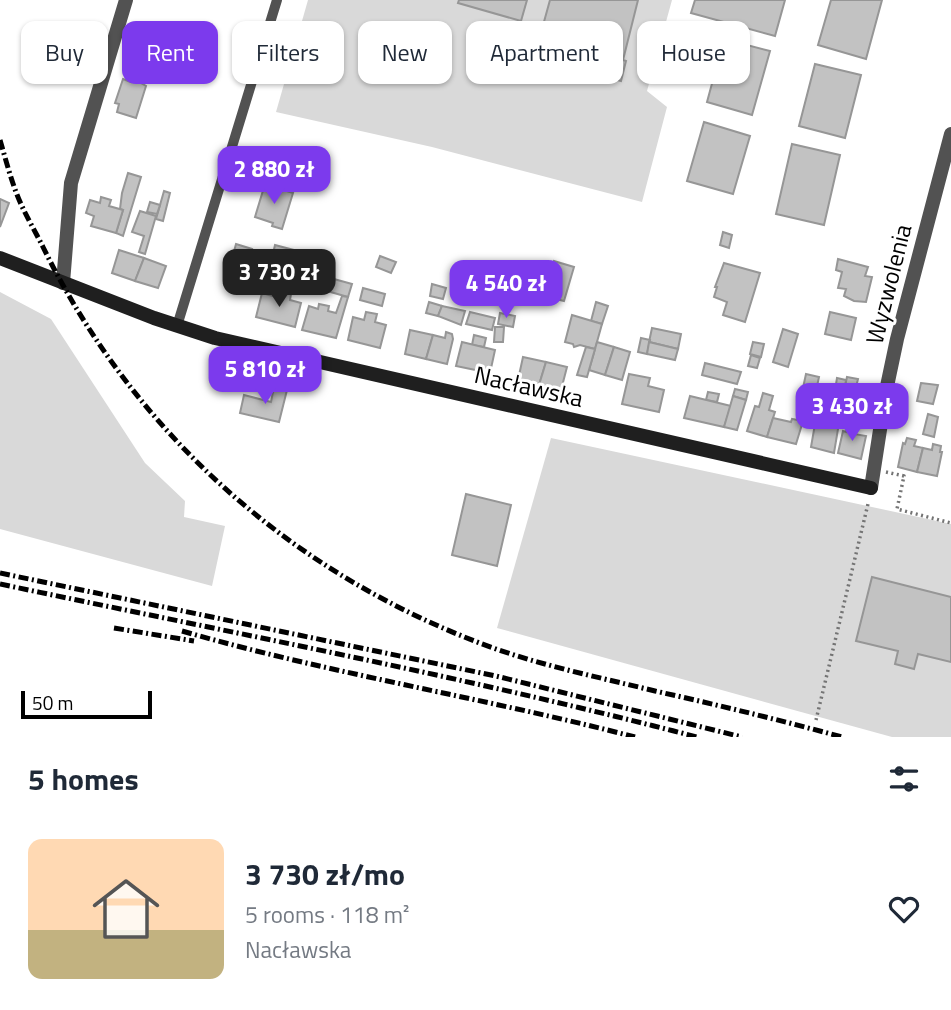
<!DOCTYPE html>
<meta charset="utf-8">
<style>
body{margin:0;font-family:"Titillium Web",sans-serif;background:#f2f2f3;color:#1f2937;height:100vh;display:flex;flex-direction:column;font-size:26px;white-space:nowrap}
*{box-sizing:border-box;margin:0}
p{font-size:23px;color:#747a83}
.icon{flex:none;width:38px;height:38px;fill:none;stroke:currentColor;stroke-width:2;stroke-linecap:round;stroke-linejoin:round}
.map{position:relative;height:737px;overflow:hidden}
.drawer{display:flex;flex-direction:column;background:#fff;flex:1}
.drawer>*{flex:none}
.banner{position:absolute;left:21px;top:21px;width:910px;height:63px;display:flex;gap:14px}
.scale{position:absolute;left:21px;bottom:18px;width:131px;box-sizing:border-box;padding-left:7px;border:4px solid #000;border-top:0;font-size:19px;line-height:24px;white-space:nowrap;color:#000;-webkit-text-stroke:5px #fff;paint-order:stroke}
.price{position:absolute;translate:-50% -60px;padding:0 16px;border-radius:14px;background:#7c3aed;color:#fff;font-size:23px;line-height:46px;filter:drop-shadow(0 2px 4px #0008)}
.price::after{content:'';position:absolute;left:50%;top:42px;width:21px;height:16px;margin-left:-10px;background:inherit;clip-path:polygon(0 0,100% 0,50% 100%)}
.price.active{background:#222;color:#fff}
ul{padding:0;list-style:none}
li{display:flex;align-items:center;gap:21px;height:175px;padding:0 28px}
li+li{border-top:2px solid #e0e1e3}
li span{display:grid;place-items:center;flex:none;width:196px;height:140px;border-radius:14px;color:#555}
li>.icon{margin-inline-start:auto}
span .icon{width:84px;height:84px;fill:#fffc;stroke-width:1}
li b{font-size:30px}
h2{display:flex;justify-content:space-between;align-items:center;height:84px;padding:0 28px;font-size:30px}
.tag{padding:0 24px;border-radius:14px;background:#fff;box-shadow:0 2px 5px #0004;font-size:24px;line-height:63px}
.tag.active{background:#7c3aed;color:#fff}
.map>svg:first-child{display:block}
.green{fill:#d9d9d9}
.building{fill:#c2c2c2;stroke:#969696;stroke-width:2}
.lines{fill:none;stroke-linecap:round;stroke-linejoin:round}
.path{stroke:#747474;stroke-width:3.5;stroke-dasharray:2 3.5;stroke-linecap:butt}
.lane{stroke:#525252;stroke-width:10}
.street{stroke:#525252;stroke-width:14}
.secondary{stroke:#1f1f1f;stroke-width:14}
.rail{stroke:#000;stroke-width:5;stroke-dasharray:10 3.5 2 3.5;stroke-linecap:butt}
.labels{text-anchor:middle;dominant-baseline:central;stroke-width:6;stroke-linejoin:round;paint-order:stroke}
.street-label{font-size:24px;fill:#000;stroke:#fff}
</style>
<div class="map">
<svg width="951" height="737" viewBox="0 0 951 737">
<rect width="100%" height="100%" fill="#fff"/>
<g class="green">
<path d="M308 0H672L647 91 667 107 642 202 432 147 276 112Z"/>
<path d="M0 292 51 319 145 463 185 501 184 517 225 526 212 586 0 529Z"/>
<path d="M551 438 951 524V737H892L497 628Z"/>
</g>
<g class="building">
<path d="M459 0H527L521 21 458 3Z"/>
<path d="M550 0H638L623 60 626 61 621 81 534 58Z"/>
<path d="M695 0H785L775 36 691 13Z"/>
<path d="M831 0H882L866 59 818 45Z"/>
<path d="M724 39 770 51 752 115 707 102Z"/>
<path d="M815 64 861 75 845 138 799 126Z"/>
<path d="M123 79 131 82 134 79 146 86 136 118 117 112 119 104 115 103Z"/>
<path d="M704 122 750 136 733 194 687 181Z"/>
<path d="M792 144 840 155 824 225 776 214Z"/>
<path d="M128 173 141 177 123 236 116 233 123 210 120 209 122 193Z"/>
<path d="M265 184 293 193 282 229 272 226 273 223 255 217Z"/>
<path d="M164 191 170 193 163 221 156 219Z"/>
<path d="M101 197 111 200 109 206 123 210 116 233 91 226 94 216 86 213 90 200 100 203Z"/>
<path d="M0 199 9 203 0 227Z"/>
<path d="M150 202 160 205 157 214 147 212Z"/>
<path d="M140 211 156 216 145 254 139 252 144 236 132 232Z"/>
<path d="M723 232 732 235 729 248 720 245Z"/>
<path d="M236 244 252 249 244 274 229 270Z"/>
<path d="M275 245 309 254 305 271 271 262Z"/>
<path d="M119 250 144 258 135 281 112 273Z"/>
<path d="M380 256 396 262 391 273 376 267Z"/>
<path d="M144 258 166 266 158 288 135 281Z"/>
<path d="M838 259 868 267 865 276 872 277 866 302 854 301 844 296 846 289 838 288 842 272 836 270Z"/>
<path d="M554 261 574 267 564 301 544 296Z"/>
<path d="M724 263 760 273 745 322 723 315 727 302 714 297 717 287H715Z"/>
<path d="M323 276 352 284 348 297 320 289Z"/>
<path d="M432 284 446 288 443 299 430 296Z"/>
<path d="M363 288 385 294 382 306 360 300Z"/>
<path d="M282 292 291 294 290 300 301 303 295 327 256 317 262 293 280 298Z"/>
<path d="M342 296 348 297 336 338 302 330 309 306 318 309 319 304 329 306 328 311 336 313Z"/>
<path d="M429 302 442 306 438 316 426 313Z"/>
<path d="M596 302 608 306 602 324 591 321Z"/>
<path d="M442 306 465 311 461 325 438 316Z"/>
<path d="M366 312 377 314 375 322 386 325 380 348 348 340 353 317 364 320Z"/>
<path d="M470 312 495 318 492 330 466 324Z"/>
<path d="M830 312 856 318 851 340 825 334Z"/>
<path d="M500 313 515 316 513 327 498 324Z"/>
<path d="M572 315 602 324 595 349 580 345 574 347 573 344 565 342Z"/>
<path d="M495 327H504L503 342H494Z"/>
<path d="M652 328 681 334 678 349 649 342Z"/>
<path d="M783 329 798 334 788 367 773 362Z"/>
<path d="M410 330 433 335 426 359 405 354Z"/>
<path d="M446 332 452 334 453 339 447 364 426 359 433 335 445 338Z"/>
<path d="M474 335 486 338 484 347 472 345Z"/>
<path d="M641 338 650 340 647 354 638 352Z"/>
<path d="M462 342 495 350 490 373 456 366Z"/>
<path d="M597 342 614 347 605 375 589 370Z"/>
<path d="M649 342 678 349 675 360 647 354Z"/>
<path d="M753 342 764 344 761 357 750 354Z"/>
<path d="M586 347 595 349 587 377 577 375Z"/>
<path d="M614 347 630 352 622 380 605 375Z"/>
<path d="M751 355 760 358 757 368 748 366Z"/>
<path d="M523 357 546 362 539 385 518 380Z"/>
<path d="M546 362 567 367 561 390 539 385Z"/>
<path d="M705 363 741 372 737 384 702 375Z"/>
<path d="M629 374 650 378 648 386 664 390 659 412 622 404Z"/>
<path d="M806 374 819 377 814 400 801 397Z"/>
<path d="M847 377 858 379 856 387 845 386Z"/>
<path d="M837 378 846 380 840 417 831 415Z"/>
<path d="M921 383 938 385 933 404 917 401Z"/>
<path d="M817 386 827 388 824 405 814 403Z"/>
<path d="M845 386 862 388 859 405 854 404 852 418 840 417Z"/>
<path d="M274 387 287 390 279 422 240 413 244 395 271 402Z"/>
<path d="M735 389 748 392 746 400 733 396Z"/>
<path d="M708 392 719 394 717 402 706 400Z"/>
<path d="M763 393 773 396 769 410 775 412 767 437 747 431 755 406 759 407Z"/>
<path d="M690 396 731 406 724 427 684 418Z"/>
<path d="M733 396 746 400 737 430 724 427Z"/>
<path d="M829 414 840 417 834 453 811 447 815 424H817L819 419 825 421 824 426 827 427Z"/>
<path d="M928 414 938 417 934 437 923 434Z"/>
<path d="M773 418 791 422 792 419 803 421 796 444 767 437Z"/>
<path d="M848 425 855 426 854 434 866 436 861 459 838 453 843 431 846 432Z"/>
<path d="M907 438 916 440 914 446 923 448 917 472 898 467 903 443 905 444Z"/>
<path d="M933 444 941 446 940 452H942L937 476 917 472 923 448 932 450Z"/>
<path d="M466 494 511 505 497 566 452 555Z"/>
<path d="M872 577 951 597V662L918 654 914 669 895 664 898 651 856 641Z"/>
</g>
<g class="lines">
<g class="path">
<path d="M886 472 904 476 897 509 951 523"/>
<path d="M816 720 868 504"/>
</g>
<path class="lane" d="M177 326 277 0"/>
<g class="street">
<path d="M63 283 71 183 126 0"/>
<path d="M871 488 886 391 897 339 951 134"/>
</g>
<path class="secondary" d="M0 258 154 318 215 338 871 488"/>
<g class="rail">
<path d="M0 140C5 157 10 176 16 192 23 211 34 229 43 247 136 437 297 578 496 649 548 667 602 678 655 691 718 705 780 720 842 737"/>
<path d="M0 573 496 676 742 737"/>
<path d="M0 584C233 633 467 677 697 737"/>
<path d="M114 628 194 641"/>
<path d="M182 631C331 674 485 698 635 737"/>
</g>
</g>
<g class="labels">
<g class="street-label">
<text transform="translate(888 284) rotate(-76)">Wyzwolenia</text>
<text transform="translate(529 386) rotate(13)">Nacławska</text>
</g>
</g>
</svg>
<div class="scale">50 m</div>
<b class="price" style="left:274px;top:206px">2 880 zł</b>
<b class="price active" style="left:279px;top:309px">3 730 zł</b>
<b class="price" style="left:506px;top:320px">4 540 zł</b>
<b class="price" style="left:265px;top:406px">5 810 zł</b>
<b class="price" style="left:852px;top:443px">3 430 zł</b>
<div class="banner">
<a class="tag">Buy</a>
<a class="tag active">Rent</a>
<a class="tag">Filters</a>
<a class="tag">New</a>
<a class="tag">Apartment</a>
<a class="tag">House</a>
</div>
</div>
<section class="drawer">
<h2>5 homes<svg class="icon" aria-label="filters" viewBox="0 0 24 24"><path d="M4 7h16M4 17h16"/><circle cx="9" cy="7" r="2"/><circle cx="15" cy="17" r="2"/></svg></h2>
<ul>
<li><span style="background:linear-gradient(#ffd9b3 65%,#c2b280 0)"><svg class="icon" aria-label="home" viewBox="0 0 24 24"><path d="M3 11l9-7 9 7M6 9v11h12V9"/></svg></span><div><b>3 730 zł/mo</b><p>5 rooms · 118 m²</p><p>Nacławska</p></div><svg class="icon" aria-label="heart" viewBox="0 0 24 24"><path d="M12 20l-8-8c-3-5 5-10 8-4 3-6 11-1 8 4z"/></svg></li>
</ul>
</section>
